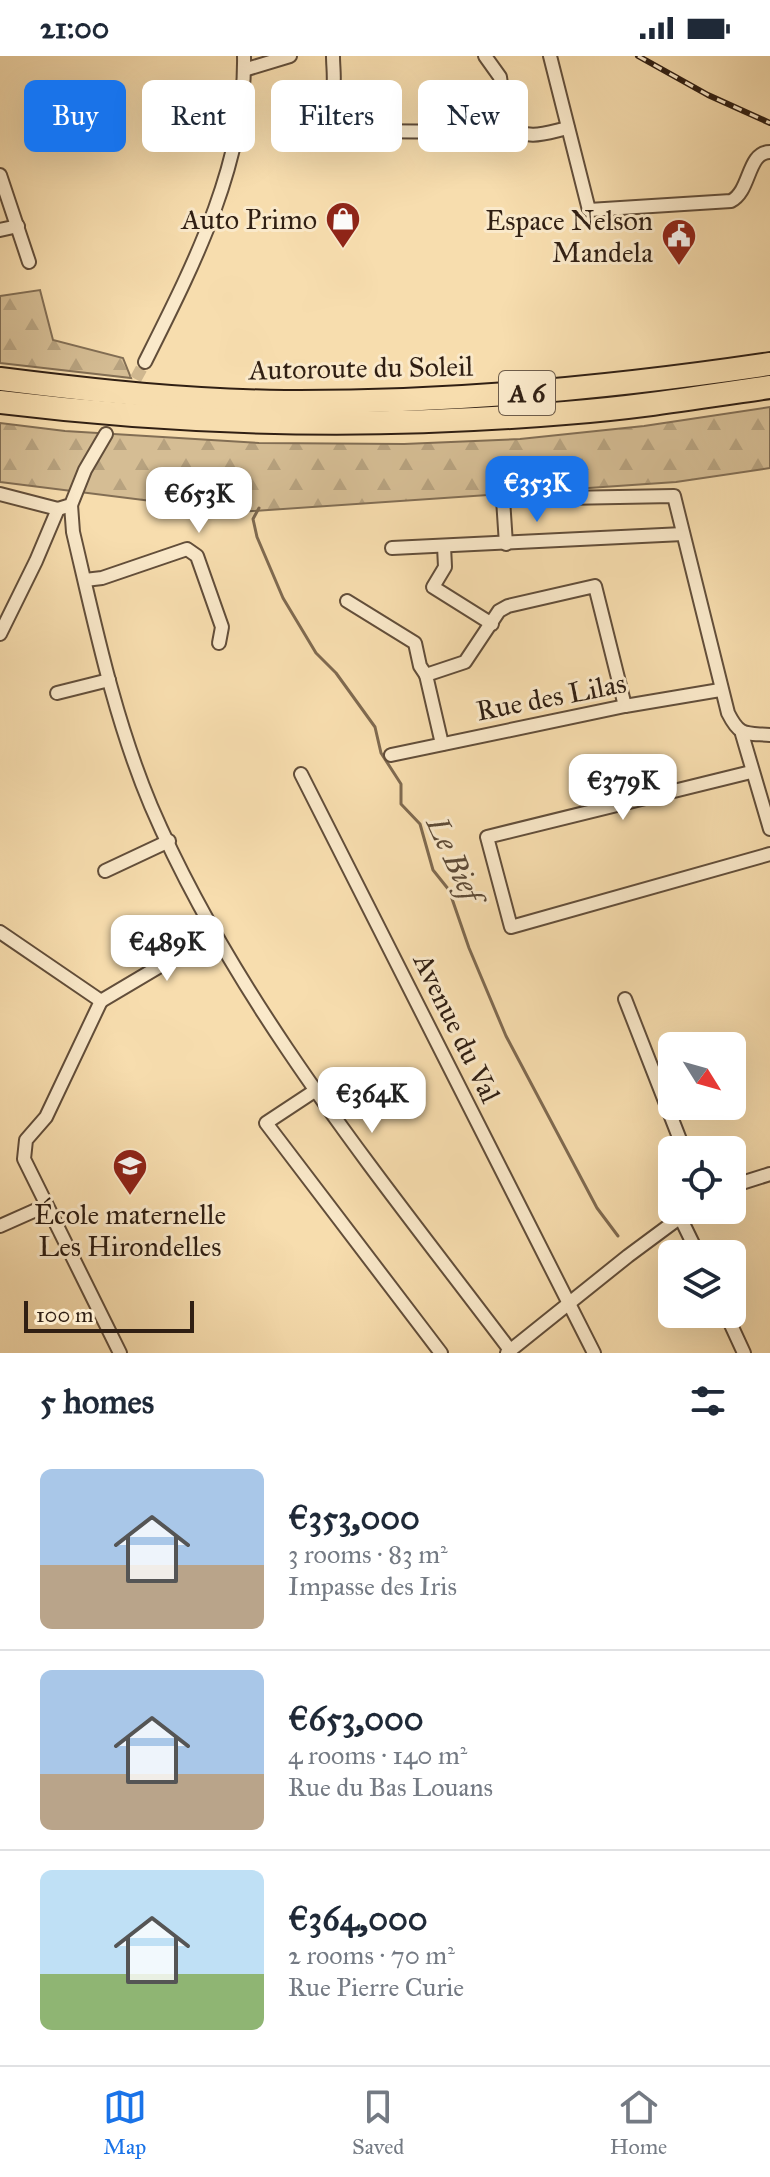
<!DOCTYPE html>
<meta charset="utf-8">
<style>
body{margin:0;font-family:"IM FELL Great Primer",serif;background:#f2f2f3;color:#1f2937;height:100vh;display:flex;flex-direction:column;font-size:30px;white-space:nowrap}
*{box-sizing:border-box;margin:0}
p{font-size:26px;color:#747a83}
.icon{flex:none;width:44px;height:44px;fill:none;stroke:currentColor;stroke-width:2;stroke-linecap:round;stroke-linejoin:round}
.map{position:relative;height:1297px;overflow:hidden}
.sheet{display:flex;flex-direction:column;background:#fff;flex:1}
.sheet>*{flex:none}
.hud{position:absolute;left:24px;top:24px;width:722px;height:72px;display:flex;gap:16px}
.needle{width:52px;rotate:127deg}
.tools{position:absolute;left:658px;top:976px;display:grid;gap:16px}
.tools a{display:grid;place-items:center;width:88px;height:88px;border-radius:12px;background:#fff;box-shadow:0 8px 32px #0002;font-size:40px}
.scale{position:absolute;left:24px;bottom:20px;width:170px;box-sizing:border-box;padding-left:8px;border:4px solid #301f13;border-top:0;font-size:22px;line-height:28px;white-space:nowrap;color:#301f13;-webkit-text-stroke:6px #fae9ca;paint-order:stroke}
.price{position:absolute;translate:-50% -68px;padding:0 18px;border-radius:16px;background:#fff;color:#222;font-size:26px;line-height:52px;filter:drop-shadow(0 2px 4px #0008)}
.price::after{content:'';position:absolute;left:50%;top:48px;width:24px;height:18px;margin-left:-12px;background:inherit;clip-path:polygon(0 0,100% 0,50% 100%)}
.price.active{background:#1a73e8;color:#fff}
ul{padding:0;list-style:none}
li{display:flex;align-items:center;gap:24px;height:200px;padding:0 40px}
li+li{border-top:2px solid #e0e1e3}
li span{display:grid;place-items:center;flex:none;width:224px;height:160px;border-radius:12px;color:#555}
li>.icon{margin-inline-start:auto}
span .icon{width:96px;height:96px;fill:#fffc;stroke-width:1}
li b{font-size:34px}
h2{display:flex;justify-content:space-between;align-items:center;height:96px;padding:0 40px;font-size:34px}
.pill{padding:0 28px;border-radius:12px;background:#fff;box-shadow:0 8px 32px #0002;font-size:28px;line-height:72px}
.pill.active{background:#1a73e8;color:#fff}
.status{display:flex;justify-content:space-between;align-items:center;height:56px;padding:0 40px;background:#fff;direction:ltr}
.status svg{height:22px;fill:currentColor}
.tabs{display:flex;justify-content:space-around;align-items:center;height:112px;border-top:2px solid #e0e1e3;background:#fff;font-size:22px;color:#747a83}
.tabs a{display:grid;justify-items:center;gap:4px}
.tabs .active{color:#1a73e8}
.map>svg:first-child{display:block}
.forest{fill:url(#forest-firs);stroke:#826e54;stroke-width:2}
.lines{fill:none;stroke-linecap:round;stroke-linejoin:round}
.stream{stroke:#7f6a50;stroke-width:3}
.minor-tunnel{stroke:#cfb78f;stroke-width:12;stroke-dasharray:12 6;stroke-linecap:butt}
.minor-casing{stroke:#624e3a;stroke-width:16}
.motorway-casing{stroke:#301f13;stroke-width:26}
.minor{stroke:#fae9ca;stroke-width:12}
.motorway{stroke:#f7ddae;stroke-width:22}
.rail-casing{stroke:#301f13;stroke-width:6}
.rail{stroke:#fae9ca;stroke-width:3;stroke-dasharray:9;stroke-linecap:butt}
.labels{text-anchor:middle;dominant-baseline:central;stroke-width:6;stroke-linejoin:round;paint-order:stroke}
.shield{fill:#fae9ca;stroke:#6d5c4a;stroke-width:2}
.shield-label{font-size:26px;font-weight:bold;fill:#301f13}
.poi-label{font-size:28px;fill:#301f13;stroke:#fae9ca;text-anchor:end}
.street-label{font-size:28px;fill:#301f13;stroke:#fae9ca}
.water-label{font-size:30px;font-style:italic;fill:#5e4b37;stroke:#fae9ca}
</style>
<div class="status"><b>21:00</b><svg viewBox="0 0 49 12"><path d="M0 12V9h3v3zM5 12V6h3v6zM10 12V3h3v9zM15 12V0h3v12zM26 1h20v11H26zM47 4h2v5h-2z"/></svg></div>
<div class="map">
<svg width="770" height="1297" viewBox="0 0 770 1297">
<defs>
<pattern id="forest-firs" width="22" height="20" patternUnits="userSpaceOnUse" patternTransform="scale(2)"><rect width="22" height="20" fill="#d5bd94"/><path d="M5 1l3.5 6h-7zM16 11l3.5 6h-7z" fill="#b7a27f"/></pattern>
</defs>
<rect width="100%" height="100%" fill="#f7ddae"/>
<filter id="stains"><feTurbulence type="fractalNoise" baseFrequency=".0025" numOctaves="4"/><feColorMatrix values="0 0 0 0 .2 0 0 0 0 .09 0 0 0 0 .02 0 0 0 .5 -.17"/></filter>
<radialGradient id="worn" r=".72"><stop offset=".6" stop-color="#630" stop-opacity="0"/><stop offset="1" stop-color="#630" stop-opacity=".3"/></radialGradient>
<g class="forest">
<path d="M40 234 53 284 123 302 131 322 0 307V240Z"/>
<path d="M770 351V412L676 426 239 456 0 426V367L65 375 259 387 404 388 520 383 644 370Z"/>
</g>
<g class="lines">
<path class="stream" d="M259 452 253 463 257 481 283 542 316 597 336 617 375 671 381 697 401 728V748L420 768 433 814 449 834 469 892 506 980 597 1152 618 1180"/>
<path class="minor-tunnel" d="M127 339 145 306"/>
<defs>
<g id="minor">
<path d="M333 0C333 11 335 23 333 34 329 57 322 58 342 75L493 76 507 71C531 84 542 78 568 72"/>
<path d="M485 0 500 21 507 71"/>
<path d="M550 0 589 154 731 145C751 135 747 96 770 96"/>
<path d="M244 14 290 0"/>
<path d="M0 119 29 206"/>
<path d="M0 174 18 170"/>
<path d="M145 306C192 212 246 108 244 0"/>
<path d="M0 438 58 453 71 449 85 414 106 378"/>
<path d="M71 449 73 476C95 569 114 662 151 750 236 948 381 1123 510 1294"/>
<path d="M506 488 503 443 674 440 728 657C740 681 745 677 770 679"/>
<path d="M444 490 445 511 433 531 492 568"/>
<path d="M392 492 683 478"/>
<path d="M85 524 102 522 187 493 197 500 222 571 219 587"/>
<path d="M347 545 415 587 420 610 426 619"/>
<path d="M0 578 36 505 58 453"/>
<path d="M57 637 109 624"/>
<path d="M742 678 770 773"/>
<path d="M442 688 426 619 465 606 499 555 508 550 595 530 625 650"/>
<path d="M391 699 625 650 720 634"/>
<path d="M751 716 487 781 511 871 770 798"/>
<path d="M301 718 594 1297"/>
<path d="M105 815 169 785"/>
<path d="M0 876 101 945"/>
<path d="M625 943 684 1094"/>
<path d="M101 945 46 1061 26 1084 24 1103 120 1297"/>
<path d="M101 945 214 878"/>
<path d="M316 1034 266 1067 441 1297"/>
<path d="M732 1130 770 1118"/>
<path d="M680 1161 698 1198"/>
<path d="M0 1170 45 1150"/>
<path d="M726 1258 744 1297"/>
<path d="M507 1297 628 1200 690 1154"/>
</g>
<g id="motorway">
<path d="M0 323C95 335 190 345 285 346 448 347 609 332 770 308"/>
<path d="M0 346C188 369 376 373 565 357 634 352 702 341 770 331"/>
</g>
</defs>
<use href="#minor" class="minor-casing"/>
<use href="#motorway" class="motorway-casing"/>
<use href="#minor" class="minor"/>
<use href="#motorway" class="motorway"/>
<defs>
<path id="rail" d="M638 0 708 39 770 67"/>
</defs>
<use href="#rail" class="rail-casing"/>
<use href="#rail" class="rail"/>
</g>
<defs>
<symbol id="shop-pin" viewBox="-11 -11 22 30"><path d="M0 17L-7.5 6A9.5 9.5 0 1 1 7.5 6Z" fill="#8f2418" stroke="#fae9ca"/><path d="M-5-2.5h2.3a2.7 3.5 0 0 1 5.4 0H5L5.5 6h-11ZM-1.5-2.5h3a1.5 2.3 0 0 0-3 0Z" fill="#fff"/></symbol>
<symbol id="civic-pin" viewBox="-11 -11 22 30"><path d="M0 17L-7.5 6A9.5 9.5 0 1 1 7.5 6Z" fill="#8f2418" stroke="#fae9ca"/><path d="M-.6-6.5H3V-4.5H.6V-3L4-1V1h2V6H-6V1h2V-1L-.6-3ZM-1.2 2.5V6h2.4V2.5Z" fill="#fff"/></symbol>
<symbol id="school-pin" viewBox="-11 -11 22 30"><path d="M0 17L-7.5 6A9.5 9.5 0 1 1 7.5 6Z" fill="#8f2418" stroke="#fae9ca"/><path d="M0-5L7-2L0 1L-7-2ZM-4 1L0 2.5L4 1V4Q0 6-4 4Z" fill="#fff"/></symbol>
</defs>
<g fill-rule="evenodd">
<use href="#shop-pin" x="323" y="143" width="40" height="54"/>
<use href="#civic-pin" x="659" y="160" width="40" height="54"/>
<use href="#school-pin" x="110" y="1090" width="40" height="54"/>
</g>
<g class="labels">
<rect class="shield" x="499" y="315" width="56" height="44" rx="6"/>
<g class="shield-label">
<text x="527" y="337">A 6</text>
</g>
<g class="poi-label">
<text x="317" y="163">Auto Primo</text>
<text x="653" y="164">Espace Nelson<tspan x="653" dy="32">Mandela</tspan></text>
<text x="130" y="1158" text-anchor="middle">École maternelle<tspan x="130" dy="32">Les Hirondelles</tspan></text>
</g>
<g class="street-label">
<text transform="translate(361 312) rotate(-1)">Autoroute du Soleil</text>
<text transform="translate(551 641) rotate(-11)">Rue des Lilas</text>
<text transform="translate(457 972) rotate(64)">Avenue du Val</text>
</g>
<g class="water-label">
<text transform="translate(454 803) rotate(65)">Le Bief</text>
</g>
</g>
<rect width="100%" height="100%" filter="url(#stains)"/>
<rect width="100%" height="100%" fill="url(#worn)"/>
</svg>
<div class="tools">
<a><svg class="needle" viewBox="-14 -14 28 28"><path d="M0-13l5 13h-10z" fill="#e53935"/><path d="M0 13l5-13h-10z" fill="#747a83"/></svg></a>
<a><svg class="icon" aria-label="locate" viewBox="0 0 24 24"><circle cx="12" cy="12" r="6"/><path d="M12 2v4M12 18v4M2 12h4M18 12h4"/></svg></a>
<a><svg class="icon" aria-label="layers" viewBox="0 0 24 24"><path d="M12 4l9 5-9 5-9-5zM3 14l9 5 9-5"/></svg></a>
</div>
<div class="scale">100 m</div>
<b class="price active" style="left:537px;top:468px">€353K</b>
<b class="price" style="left:199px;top:479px">€653K</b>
<b class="price" style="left:623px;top:766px">€379K</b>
<b class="price" style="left:167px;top:927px">€489K</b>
<b class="price" style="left:372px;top:1079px">€364K</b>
<div class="hud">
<a class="pill active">Buy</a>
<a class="pill">Rent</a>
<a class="pill">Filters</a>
<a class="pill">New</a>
</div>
</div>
<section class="sheet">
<h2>5 homes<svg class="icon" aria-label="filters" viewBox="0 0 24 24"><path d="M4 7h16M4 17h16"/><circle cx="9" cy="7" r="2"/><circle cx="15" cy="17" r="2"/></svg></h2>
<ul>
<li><span style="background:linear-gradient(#a9c7e8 60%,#b9a48a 0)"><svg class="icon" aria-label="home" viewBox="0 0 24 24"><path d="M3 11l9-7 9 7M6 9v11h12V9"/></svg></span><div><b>€353,000</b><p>3 rooms · 83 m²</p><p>Impasse des Iris</p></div></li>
<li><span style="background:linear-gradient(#a9c7e8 65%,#b9a48a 0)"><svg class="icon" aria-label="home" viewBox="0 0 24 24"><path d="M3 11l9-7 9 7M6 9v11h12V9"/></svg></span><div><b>€653,000</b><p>4 rooms · 140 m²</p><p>Rue du Bas Louans</p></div></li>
<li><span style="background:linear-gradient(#bfe0f5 65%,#8fb573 0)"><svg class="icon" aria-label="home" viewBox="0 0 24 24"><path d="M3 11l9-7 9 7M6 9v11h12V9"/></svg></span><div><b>€364,000</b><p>2 rooms · 70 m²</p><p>Rue Pierre Curie</p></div></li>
</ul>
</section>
<nav class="tabs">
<a class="active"><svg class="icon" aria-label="map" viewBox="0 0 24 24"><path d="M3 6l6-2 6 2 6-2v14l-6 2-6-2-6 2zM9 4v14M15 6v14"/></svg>Map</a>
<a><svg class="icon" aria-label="saved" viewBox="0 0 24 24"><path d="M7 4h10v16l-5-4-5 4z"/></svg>Saved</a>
<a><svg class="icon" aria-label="home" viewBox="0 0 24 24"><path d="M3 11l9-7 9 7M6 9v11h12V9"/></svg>Home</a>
</nav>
